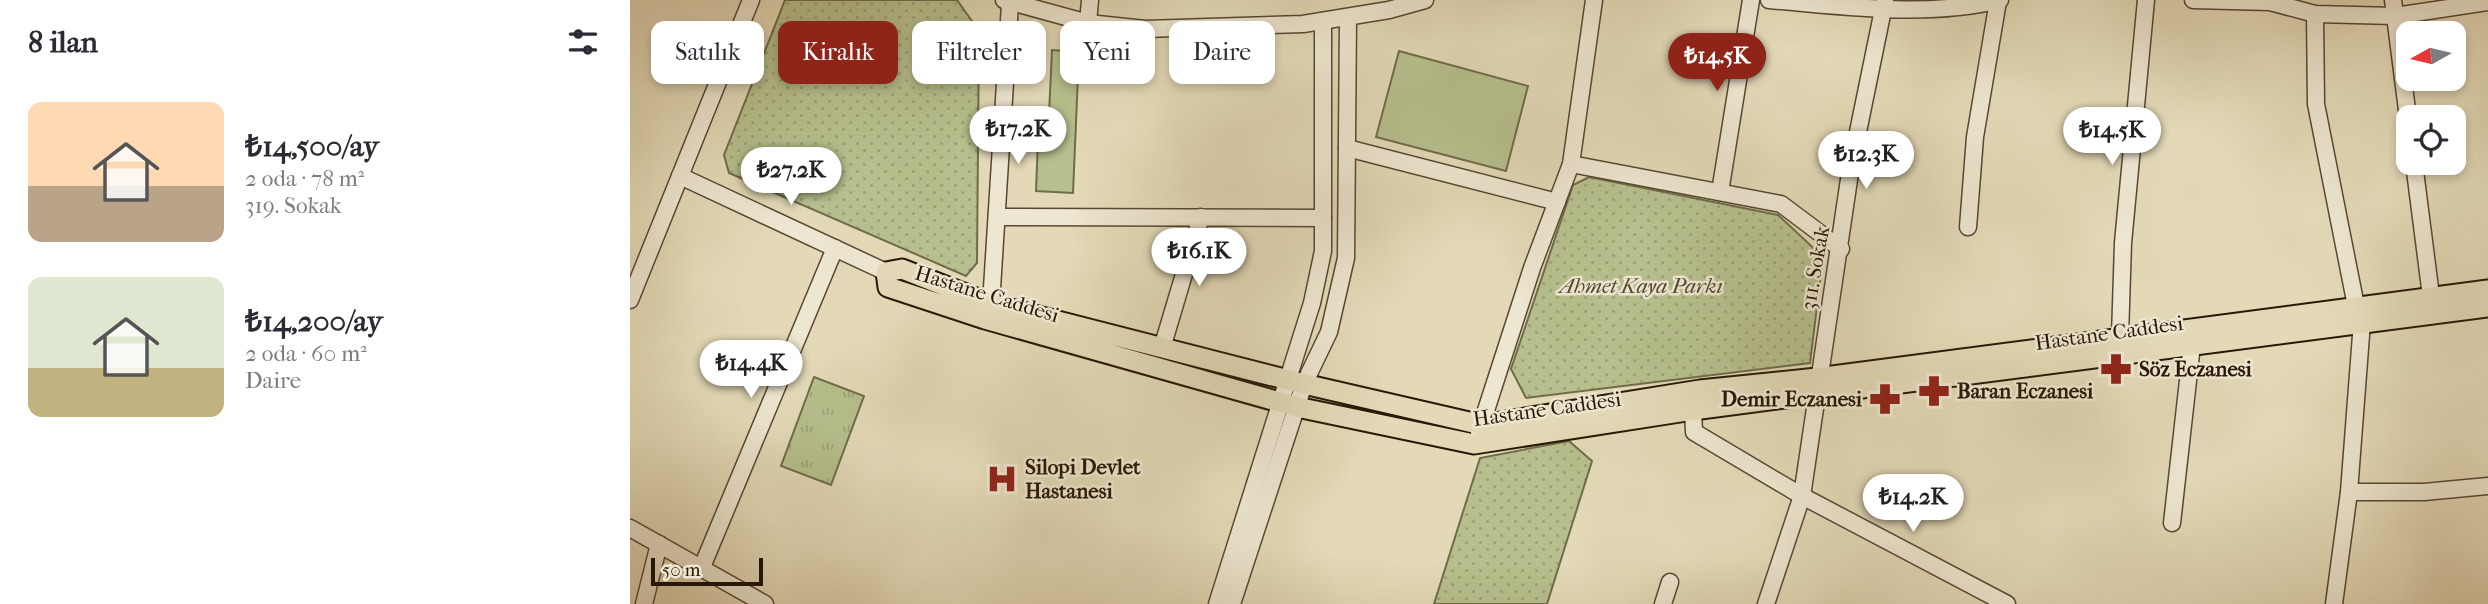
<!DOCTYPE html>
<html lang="tr">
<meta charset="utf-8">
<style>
body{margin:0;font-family:"IM FELL French Canon",serif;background:#f2f2f3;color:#2b2b33;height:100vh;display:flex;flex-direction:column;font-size:26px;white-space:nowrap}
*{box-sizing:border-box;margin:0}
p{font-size:23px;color:#7c7c81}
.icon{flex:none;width:38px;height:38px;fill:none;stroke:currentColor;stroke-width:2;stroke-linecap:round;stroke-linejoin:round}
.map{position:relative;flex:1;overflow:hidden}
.details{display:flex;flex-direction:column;background:#fff;width:630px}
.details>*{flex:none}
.guide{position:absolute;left:21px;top:21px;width:665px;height:63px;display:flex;gap:14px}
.needle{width:46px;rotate:262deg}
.buttons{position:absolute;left:1766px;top:21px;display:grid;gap:14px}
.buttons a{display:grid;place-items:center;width:70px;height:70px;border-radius:14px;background:#fff;box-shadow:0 4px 10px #0003;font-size:35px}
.scale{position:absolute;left:21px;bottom:18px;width:112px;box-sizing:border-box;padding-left:7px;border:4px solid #281807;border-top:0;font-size:19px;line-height:24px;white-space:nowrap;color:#281807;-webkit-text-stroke:5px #ede6d0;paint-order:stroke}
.price{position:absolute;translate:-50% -60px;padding:0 16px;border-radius:24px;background:#fff;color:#222;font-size:23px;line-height:46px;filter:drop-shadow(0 2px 4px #0008)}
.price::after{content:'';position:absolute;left:50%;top:42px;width:21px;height:16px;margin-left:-10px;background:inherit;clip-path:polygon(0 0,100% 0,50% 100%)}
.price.active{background:#8f2418;color:#fff}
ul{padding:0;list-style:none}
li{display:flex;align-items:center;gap:21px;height:175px;padding:0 28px}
li span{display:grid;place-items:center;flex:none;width:196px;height:140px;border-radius:14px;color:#555}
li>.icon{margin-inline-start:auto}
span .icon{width:84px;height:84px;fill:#fffc;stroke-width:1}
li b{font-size:30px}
h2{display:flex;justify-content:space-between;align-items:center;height:84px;padding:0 28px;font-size:30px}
.pill{padding:0 24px;border-radius:14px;background:#fff;box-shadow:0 4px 10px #0003;font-size:24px;line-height:63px}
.pill.active{background:#8f2418;color:#fff}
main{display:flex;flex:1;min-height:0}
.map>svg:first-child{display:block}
.grass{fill:url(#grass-tufts);stroke:#6f6c4a;stroke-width:2}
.park{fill:url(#park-dots);stroke:#6f6c4a;stroke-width:2}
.pitch{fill:#b6bf8d;stroke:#6f6c4a;stroke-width:2}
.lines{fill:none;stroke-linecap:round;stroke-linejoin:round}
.minor-casing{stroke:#574833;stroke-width:19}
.major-casing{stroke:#281807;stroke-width:23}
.minor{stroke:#ede6d0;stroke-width:16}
.major{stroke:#e3d9b7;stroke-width:19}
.labels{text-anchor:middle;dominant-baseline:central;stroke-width:5;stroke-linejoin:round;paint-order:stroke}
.street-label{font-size:21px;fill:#281807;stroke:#ede6d0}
.park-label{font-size:21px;font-style:italic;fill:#534a2f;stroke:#ede6d0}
.poi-label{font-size:21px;font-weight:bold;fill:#281807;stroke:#ede6d0;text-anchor:start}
</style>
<main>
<section class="details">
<h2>8 ilan<svg class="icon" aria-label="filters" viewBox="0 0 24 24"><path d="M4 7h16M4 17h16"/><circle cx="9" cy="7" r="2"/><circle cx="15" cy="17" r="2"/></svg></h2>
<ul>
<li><span style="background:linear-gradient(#ffd9b3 60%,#b9a48a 0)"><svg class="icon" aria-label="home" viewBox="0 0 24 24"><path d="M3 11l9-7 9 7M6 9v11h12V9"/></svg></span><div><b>₺14,500/ay</b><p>2 oda · 78 m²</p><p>319. Sokak</p></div></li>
<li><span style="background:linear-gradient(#dfe7d0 65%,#c2b280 0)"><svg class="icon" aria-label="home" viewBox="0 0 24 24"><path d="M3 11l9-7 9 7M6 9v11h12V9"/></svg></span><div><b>₺14,200/ay</b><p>2 oda · 60 m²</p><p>Daire</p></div></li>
</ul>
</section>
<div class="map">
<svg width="1858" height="604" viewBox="0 0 1858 604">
<defs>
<pattern id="grass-tufts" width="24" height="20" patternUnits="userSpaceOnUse" patternTransform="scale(1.75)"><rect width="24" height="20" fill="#b6bf8d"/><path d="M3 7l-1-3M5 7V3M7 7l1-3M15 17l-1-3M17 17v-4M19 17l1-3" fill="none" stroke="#9ca378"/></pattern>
<pattern id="park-dots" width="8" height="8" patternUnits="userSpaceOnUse" patternTransform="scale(1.75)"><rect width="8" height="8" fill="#b6bf8d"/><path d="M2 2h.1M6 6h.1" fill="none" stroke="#9ca378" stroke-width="1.8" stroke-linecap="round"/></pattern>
</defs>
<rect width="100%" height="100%" fill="#e3d9b7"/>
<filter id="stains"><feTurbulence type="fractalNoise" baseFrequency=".00286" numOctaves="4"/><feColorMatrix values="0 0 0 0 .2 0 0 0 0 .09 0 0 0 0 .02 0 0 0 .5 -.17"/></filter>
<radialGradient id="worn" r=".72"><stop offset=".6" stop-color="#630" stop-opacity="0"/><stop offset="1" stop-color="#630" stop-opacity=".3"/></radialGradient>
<path class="grass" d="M184 377 234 396 201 485 151 466Z"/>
<g class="park">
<path d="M155 0H327L349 31 347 263 336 276 99 173 94 155Z"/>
<path d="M959 177 1148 215 1193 257 1180 363 896 398 881 369 943 185Z"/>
<path d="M939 441 962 461 917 604H804L850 458Z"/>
</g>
<g class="pitch">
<path d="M422 50 449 52 443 193 406 191 409 114H419Z"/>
<path d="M769 51 898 86 876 171 746 137Z"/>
</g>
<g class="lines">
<defs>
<g id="minor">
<path d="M374 0 458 23 515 29 673 24 759 10 795 0"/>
<path d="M1139 0C1215 6 1295 18 1370 0"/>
<path d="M1563 0 1640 2 1685 14 1765 16 1858 2"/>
<path d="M1763 0 1778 118"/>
<path d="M1685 14 1686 104 1726 306"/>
<path d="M458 23 460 0"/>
<path d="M717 148 927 202"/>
<path d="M1784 163 1801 296"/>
<path d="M941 164 1151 204 1211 249"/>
<path d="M50 176 256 272"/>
<path d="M1090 192 1121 0"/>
<path d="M367 217 693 218"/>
<path d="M1338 227 1345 137 1368 1"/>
<path d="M0 300 121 0"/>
<path d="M357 313 361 304 380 4"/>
<path d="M1490 336 1493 243 1516 0"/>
<path d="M532 348 571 217"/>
<path d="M1066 400 1063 410 1064 432 1172 496 1377 604"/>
<path d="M849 432 902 268 941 164 964 0"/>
<path d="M1719 492H1794L1858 486"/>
<path d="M1542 523 1562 345"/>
<path d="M0 528 135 604"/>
<path d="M72 567 205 248"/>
<path d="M14 604 29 544"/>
<path d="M587 604 682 303 693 251V21"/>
<path d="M602 604 674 384 699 332 716 258 718 17"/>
<path d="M1033 604 1040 582"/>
<path d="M1136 604 1172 496 1221 166 1255 0"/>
<path d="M1704 604 1719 492 1732 322"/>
</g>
<path id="major" d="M1858 290 1187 378 1070 390 852 425 674 384 361 304 272 269 256 272 258 287 355 319 667 407 844 444 1063 410 1858 307"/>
</defs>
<use href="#minor" class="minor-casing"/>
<use href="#major" class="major-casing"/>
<use href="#minor" class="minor"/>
<use href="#major" class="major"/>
</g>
<defs>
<symbol id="pharmacy-bare" viewBox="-9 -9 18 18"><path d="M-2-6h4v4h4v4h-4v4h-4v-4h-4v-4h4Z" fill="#8f2418" stroke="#ede6d0" stroke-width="2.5" paint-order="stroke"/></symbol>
<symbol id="hospital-bare" viewBox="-9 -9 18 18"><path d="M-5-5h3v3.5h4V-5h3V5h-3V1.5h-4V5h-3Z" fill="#8f2418" stroke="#ede6d0" stroke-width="2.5" paint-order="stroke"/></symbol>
</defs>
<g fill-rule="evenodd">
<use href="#pharmacy-bare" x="1464" y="347" width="44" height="44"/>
<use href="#pharmacy-bare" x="1282" y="369" width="44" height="44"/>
<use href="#pharmacy-bare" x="1233" y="377" width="44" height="44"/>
<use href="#hospital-bare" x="350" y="457" width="44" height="44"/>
</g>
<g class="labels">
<g class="street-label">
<text transform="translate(1185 268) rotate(-80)">311. Sokak</text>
<text transform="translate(357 294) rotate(17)">Hastane Caddesi</text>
<text transform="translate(1479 333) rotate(-8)">Hastane Caddesi</text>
<text transform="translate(917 409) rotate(-8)">Hastane Caddesi</text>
</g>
<g class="park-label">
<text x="1011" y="286">Ahmet Kaya Parkı</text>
</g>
<g class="poi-label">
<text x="1509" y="369">Söz Eczanesi</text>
<text x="1327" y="391">Baran Eczanesi</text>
<text x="1232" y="399" text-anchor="end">Demir Eczanesi</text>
<text x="395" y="467">Silopi Devlet<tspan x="395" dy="24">Hastanesi</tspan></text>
</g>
</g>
<rect width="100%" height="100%" filter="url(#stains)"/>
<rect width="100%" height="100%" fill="url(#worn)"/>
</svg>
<div class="buttons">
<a><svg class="needle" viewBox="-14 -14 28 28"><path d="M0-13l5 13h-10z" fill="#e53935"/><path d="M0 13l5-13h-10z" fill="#7c7c81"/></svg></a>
<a><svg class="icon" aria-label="locate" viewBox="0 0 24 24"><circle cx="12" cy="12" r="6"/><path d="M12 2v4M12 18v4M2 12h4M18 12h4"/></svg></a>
</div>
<div class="scale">50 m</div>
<b class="price active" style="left:1087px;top:93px">₺14.5K</b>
<b class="price" style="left:388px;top:166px">₺17.2K</b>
<b class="price" style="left:1482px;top:167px">₺14.5K</b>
<b class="price" style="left:1236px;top:191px">₺12.3K</b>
<b class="price" style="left:161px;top:207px">₺27.2K</b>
<b class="price" style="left:569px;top:288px">₺16.1K</b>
<b class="price" style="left:121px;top:400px">₺14.4K</b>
<b class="price" style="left:1283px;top:534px">₺14.2K</b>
<div class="guide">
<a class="pill">Satılık</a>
<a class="pill active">Kiralık</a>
<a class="pill">Filtreler</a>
<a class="pill">Yeni</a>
<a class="pill">Daire</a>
</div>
</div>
</main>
